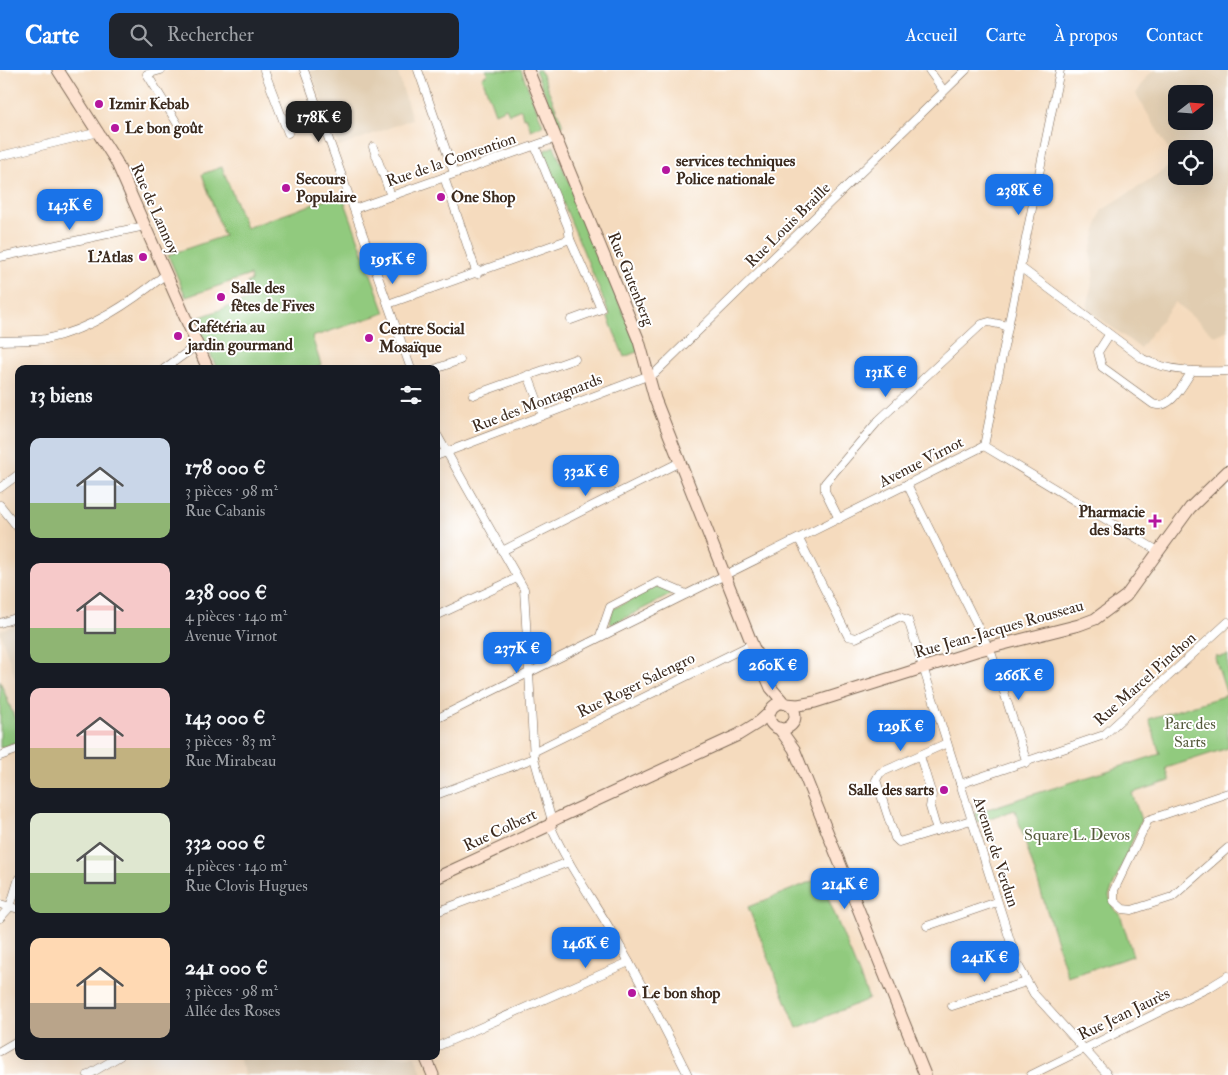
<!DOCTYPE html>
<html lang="fr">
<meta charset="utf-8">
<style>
body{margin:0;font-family:"IM FELL Double Pica",serif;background:#20242c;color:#f1f3f6;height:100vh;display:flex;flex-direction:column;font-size:19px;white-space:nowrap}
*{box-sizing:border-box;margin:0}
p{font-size:16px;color:#9ea1a6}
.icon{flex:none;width:28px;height:28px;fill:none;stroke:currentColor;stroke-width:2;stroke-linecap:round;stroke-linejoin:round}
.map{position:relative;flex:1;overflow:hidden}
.sheet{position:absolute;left:15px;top:295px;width:425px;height:695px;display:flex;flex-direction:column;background:#171b24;border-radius:10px;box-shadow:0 5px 20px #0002}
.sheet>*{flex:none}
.needle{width:32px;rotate:73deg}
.controls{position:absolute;left:1168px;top:15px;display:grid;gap:10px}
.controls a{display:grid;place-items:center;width:45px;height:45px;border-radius:10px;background:#171b24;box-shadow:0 5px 20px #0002;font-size:25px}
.price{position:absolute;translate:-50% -42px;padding:0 11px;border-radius:10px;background:#1a73e8;color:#fff;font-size:16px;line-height:32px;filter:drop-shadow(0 1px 2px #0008)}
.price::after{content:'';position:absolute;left:50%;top:30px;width:15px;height:11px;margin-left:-8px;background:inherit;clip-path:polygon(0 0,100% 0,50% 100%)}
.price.selected{background:#222;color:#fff}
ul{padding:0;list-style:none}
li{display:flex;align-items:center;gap:15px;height:125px;padding:0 15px}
li span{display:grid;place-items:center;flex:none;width:140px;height:100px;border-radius:10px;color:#555}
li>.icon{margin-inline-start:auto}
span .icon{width:60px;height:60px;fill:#fffc;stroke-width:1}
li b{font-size:21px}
h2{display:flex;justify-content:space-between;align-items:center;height:60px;padding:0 15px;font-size:21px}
header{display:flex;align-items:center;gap:30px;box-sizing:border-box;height:70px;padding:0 25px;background:#1a73e8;color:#fff}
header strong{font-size:24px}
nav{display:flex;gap:28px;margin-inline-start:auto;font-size:18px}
.search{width:350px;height:45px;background:#20242c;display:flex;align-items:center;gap:12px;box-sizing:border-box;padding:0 18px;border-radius:10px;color:#9ea1a6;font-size:19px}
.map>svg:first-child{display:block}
.built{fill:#e1cdb1;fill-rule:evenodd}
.green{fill:#91ca7e;stroke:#667a4e}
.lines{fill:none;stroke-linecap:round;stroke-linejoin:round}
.street-casing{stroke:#7c6856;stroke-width:9}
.secondary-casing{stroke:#7c6856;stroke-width:13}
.street{stroke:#fff;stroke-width:8}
.secondary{stroke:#fee3d1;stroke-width:11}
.poi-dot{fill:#b5179e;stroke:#fff;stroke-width:2}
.labels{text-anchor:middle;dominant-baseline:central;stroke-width:4;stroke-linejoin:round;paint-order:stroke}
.poi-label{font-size:16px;font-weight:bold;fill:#3b2a1e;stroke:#fff;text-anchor:start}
.street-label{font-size:16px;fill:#3b2a1e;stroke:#fff}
.park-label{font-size:16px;fill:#555a3b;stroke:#fff}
</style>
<header>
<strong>Carte</strong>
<div class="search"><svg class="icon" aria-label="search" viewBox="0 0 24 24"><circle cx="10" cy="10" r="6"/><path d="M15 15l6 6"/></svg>Rechercher</div>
<nav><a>Accueil</a><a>Carte</a><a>À propos</a><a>Contact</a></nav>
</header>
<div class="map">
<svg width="1228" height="1005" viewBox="0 0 1228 1005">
<rect width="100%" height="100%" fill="#fff"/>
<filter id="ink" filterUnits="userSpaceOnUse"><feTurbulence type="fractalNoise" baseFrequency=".02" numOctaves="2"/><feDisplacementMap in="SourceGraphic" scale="10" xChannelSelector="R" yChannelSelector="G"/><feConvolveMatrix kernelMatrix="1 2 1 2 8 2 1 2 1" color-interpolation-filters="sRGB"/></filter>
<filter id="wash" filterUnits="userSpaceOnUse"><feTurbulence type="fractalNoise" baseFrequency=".0096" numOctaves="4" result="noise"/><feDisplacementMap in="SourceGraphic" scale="20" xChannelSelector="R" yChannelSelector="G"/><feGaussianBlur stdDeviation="1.12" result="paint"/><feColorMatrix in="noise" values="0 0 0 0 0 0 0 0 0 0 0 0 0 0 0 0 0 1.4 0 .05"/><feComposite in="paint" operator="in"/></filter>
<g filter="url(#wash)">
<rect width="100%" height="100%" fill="#f5dbbe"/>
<g class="built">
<path d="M310 0H397L412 49 339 77Z"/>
<path d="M1155 0H1228V260L1215 266 1175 232 1140 278 1087 239 1094 201 1090 184 1101 141 1176 92 1136 24 1147 6ZM1176 24H1204V51H1176ZM1176 79H1204V106H1176Z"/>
<path d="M19 554V618L0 562V560Z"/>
<path d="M237 986H415L423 1005H246Z"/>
</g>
<g class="green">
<path d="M486 0H521L543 55 531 60 526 47 523 48 521 39 509 44 506 38 495 43 482 7 488 4Z"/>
<path d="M535 0H540L563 55 559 57Z"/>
<path d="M554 76 639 281 624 287 608 247 610 245 542 82Z"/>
<path d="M222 97 246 158 342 124 385 243 312 267 321 295 311 299H217L195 249 252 228 247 212 251 211 250 205 186 227 168 185 224 166 202 104Z"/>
<path d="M657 516 669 521 670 525 613 554 609 553 613 539Z"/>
<path d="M1216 585 1220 587 1228 585V678L1166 698 1170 711 1132 723 1141 750 1109 826 1113 838 1120 844 1133 886 1068 907 1015 740 977 752 975 743 1160 684 1149 649 1227 625 1215 588Z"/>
<path d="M0 611 19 659V671L0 678Z"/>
<path d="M820 808 869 929 797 958 748 837Z"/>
</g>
</g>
<g filter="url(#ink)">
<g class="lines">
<defs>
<g id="street">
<path d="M161 0 147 4 177 53"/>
<path d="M264 0 288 63"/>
<path d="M304 0 411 299"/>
<path d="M418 0 454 103"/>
<path d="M929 0 944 21"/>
<path d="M535 76 568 157 570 169 601 239 571 250"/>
<path d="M373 77 391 126"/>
<path d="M0 86 99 62"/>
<path d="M444 107 477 204"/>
<path d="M354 139 556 68"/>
<path d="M0 187 145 156"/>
<path d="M1020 197 1143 289C1169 302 1200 302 1228 301"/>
<path d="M388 234 570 169"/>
<path d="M1109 265 1098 282 1102 297 1153 334C1171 341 1183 314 1192 301"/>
<path d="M0 271C15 270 31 271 46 269 92 259 130 233 166 204"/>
<path d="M164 299 197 275"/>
<path d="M435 299 460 290"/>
<path d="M528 305 543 345"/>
<path d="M473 325 575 289"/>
<path d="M436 363 524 519 534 688 552 751"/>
<path d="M984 376 1158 481"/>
<path d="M436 386 655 303 966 0"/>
<path d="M907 414 992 585 1027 693"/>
<path d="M0 418 19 404"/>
<path d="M0 435 19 459"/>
<path d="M839 449 825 421V413L879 350 982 254 989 252 1008 256"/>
<path d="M799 469 848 566 856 568 899 547 908 550 1018 895 1034 924 1108 1005"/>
<path d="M502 481 680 392"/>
<path d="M436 546 517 508"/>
<path d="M0 553 19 547"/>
<path d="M600 566 610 537 658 512 686 524"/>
<path d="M436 649 984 376 1060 0"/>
<path d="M947 673 880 703 876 710 895 768 899 772 971 750"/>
<path d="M533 682 752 574"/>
<path d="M0 686 19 679"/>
<path d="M920 686 932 725 930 737 937 761"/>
<path d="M960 714 1104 665 1228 552"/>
<path d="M1228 723 1148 750 1114 820V831L1123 839 1132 840 1172 827 1228 778"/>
<path d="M436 725 534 688"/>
<path d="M550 755C567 794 592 828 613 864 640 910 664 957 688 1005"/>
<path d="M0 834 19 839"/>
<path d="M436 842 569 792"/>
<path d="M0 848 10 837 19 808"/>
<path d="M927 856 997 832"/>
<path d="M952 936 1026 912"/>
<path d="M436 977 629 892"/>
<path d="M0 981 19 970"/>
<path d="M88 1005 120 986"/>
<path d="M1031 1005 1210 917 1228 906"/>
</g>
<g id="secondary">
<path d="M58 0 116 91 208 299"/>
<path d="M528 0 639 271 655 329 752 574 771 618 784 633"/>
<circle cx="782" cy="646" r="13"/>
<path d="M786 634 798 635 815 632 976 581 1079 555 1095 549 1126 526 1190 438 1228 401"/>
<path d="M779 658 794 679 925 1005"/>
<path d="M436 808 550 755 552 751 560 747 738 665 759 652 770 642"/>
<path d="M425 986 433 1005"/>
</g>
</defs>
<use href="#street" class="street-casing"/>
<use href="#secondary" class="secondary-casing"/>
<use href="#street" class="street"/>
<use href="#secondary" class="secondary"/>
</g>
</g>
<g class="poi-dot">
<circle cx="99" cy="34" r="5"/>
<circle cx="115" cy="58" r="5"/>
<circle cx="666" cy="100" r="5"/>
<circle cx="286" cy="118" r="5"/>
<circle cx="441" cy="127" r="5"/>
<circle cx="143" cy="187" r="5"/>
<circle cx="221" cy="227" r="5"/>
<circle cx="178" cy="266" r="5"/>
<circle cx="369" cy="268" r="5"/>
<path d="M1152.5 443.5h5v5h5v5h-5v5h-5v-5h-5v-5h5z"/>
<circle cx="944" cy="720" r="5"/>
<circle cx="632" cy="923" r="5"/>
</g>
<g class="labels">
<g class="poi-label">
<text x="109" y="34">Izmir Kebab</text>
<text x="125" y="58">Le bon goût</text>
<text x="676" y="91">services techniques<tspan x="676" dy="18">Police nationale</tspan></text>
<text x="296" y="109">Secours<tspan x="296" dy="18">Populaire</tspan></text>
<text x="451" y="127">One Shop</text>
<text x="133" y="187" text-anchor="end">L'Atlas</text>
<text x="231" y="218">Salle des<tspan x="231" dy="18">fêtes de Fives</tspan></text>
<text x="188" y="257">Cafétéria au<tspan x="188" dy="18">jardin gourmand</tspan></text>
<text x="379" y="259">Centre Social<tspan x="379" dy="18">Mosaïque</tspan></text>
<text x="1145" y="442" text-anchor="end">Pharmacie<tspan x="1145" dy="18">des Sarts</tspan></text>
<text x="934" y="720" text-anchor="end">Salle des sarts</text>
<text x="642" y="923">Le bon shop</text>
</g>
<g class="street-label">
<text transform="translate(451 90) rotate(-19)">Rue de la Convention</text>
<text transform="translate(155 139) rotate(66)">Rue de Lannoy</text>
<text transform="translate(788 155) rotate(-45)">Rue Louis Braille</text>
<text transform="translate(631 209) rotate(68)">Rue Gutenberg</text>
<text transform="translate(537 333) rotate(-21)">Rue des Montagnards</text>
<text transform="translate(921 392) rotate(-27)">Avenue Virnot</text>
<text transform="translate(999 559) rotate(-16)">Rue Jean-Jacques Rousseau</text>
<text transform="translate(1145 609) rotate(-42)">Rue Marcel Pinchon</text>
<text transform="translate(636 615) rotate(-26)">Rue Roger Salengro</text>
<text transform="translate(500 760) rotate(-25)">Rue Colbert</text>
<text transform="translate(996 782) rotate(72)">Avenue de Verdun</text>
<text transform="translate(1124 944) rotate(-26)">Rue Jean Jaurès</text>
</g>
<g class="park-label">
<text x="1190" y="654">Parc des<tspan x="1190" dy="18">Sarts</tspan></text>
<text x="1077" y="765">Square L. Devos</text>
</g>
</g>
</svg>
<div class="controls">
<a><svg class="needle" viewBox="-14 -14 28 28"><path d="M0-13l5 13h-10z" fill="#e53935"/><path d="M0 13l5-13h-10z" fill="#9ea1a6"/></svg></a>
<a><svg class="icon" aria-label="locate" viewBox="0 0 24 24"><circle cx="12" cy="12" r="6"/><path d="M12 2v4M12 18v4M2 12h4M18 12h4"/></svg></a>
</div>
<b class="price selected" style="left:319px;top:73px">178K €</b>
<b class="price" style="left:1019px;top:146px">238K €</b>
<b class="price" style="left:70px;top:161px">143K €</b>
<b class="price" style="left:393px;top:215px">195K €</b>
<b class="price" style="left:886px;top:328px">131K €</b>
<b class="price" style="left:586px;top:427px">332K €</b>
<b class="price" style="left:517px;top:604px">237K €</b>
<b class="price" style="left:773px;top:621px">260K €</b>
<b class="price" style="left:1019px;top:631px">266K €</b>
<b class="price" style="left:901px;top:682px">129K €</b>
<b class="price" style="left:845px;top:840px">214K €</b>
<b class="price" style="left:586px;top:899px">146K €</b>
<b class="price" style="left:985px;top:913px">241K €</b>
<section class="sheet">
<h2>13 biens<svg class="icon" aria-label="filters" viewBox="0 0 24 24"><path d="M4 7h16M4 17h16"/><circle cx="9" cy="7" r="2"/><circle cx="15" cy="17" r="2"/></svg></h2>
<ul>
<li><span style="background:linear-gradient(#c9d6e8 65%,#8fb573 0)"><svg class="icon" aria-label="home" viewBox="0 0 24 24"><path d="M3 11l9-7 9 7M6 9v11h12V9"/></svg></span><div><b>178 000 €</b><p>3 pièces · 98 m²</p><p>Rue Cabanis</p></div></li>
<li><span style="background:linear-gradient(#f6c9c9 65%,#8fb573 0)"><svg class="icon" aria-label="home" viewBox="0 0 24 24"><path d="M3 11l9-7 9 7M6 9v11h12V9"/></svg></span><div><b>238 000 €</b><p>4 pièces · 140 m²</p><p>Avenue Virnot</p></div></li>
<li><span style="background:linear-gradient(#f6c9c9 60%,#c2b280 0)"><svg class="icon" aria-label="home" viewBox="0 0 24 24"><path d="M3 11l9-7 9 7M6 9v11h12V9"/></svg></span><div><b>143 000 €</b><p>3 pièces · 83 m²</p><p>Rue Mirabeau</p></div></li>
<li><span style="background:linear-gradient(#dfe7d0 60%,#8fb573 0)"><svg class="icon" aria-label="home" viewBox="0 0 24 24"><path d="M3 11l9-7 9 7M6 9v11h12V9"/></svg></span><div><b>332 000 €</b><p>4 pièces · 140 m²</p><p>Rue Clovis Hugues</p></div></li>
<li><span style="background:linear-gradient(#ffd9b3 65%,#b9a48a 0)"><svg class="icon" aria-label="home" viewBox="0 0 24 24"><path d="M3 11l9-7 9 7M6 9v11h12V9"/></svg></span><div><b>241 000 €</b><p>3 pièces · 98 m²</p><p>Allée des Roses</p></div></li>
</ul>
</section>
</div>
